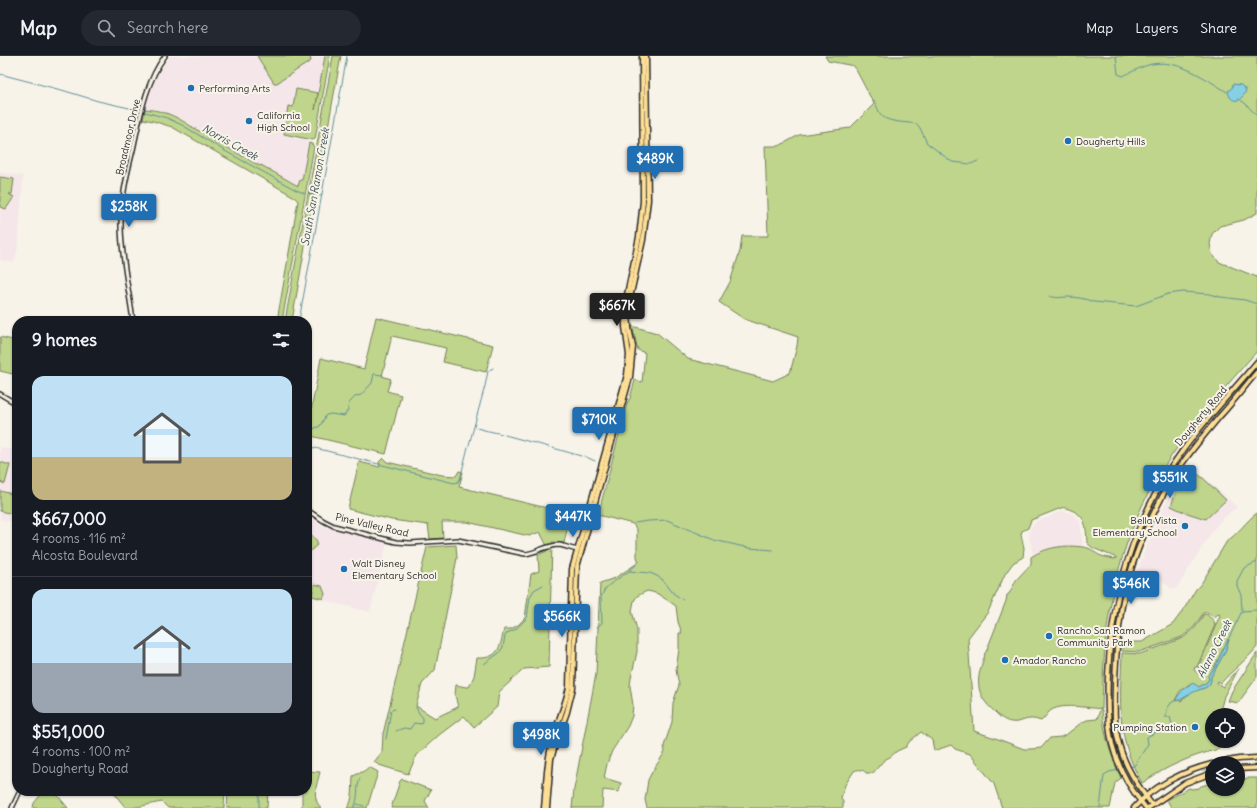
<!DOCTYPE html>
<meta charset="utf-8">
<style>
body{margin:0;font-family:Delius,sans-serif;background:#242831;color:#f1f3f6;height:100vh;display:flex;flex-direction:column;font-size:15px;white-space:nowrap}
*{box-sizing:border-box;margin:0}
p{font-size:13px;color:#9ea1a6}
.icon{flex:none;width:22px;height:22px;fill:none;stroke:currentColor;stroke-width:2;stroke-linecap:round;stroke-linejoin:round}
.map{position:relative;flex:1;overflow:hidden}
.drawer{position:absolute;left:12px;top:260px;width:300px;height:480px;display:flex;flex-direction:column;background:#171b24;border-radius:16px;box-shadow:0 1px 3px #0004}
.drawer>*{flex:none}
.tools{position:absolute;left:1205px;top:652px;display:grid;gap:8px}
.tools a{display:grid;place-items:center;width:40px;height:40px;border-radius:50%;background:#171b24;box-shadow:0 1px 3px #0004;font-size:20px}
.price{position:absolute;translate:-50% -34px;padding:0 9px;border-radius:4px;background:#1f6fb2;color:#fff;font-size:13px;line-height:26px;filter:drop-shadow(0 1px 2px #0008)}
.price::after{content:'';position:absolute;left:50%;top:24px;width:12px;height:9px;margin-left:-6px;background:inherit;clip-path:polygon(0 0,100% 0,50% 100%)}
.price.active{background:#222;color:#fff}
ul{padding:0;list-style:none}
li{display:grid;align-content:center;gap:8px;height:212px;padding:0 20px}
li+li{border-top:1px solid #363941}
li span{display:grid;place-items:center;height:124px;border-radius:12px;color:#555}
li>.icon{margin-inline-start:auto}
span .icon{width:72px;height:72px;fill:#fffc;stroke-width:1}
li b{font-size:17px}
h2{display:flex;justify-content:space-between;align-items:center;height:48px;padding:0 20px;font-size:17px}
header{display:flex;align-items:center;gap:24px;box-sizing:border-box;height:56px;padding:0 20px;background:#171b24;border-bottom:1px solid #363941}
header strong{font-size:19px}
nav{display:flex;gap:22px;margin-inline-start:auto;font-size:14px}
.search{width:280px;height:36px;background:#242831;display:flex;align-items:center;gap:10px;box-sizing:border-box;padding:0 14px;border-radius:22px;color:#9ea1a6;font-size:15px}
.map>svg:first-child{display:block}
.built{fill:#f5e6e9}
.green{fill:#bfd58b;stroke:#75805b;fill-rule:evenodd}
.water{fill:#85d0e5;stroke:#618e9b}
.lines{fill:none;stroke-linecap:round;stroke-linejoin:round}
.stream{stroke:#618e9b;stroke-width:1}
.minor-casing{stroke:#2b2b2b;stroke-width:6}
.major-casing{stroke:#2b2b2b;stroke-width:7}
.minor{stroke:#f7f3e8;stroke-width:3}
.major{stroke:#fdde96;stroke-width:4}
.poi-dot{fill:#1f6fb2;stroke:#f7f3e8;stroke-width:1.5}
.labels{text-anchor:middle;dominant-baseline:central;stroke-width:4;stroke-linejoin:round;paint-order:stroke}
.poi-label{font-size:10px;fill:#2b2b2b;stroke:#f7f3e8;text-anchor:start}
.street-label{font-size:10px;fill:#2b2b2b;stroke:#f7f3e8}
.water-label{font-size:11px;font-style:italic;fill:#42545a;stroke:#f7f3e8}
</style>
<header>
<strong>Map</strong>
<div class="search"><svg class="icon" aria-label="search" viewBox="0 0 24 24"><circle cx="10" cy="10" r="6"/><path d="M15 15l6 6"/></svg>Search here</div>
<nav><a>Map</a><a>Layers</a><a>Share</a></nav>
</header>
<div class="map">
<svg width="1257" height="752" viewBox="0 0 1257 752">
<rect width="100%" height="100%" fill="#f7f3e8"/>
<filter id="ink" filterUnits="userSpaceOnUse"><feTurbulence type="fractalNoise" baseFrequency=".025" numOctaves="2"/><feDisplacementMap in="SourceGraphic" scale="8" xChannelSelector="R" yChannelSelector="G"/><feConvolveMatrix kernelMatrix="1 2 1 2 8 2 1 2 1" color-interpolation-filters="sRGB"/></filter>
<g filter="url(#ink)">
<g class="built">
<path d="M170 0H325L302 125 298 130 261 109 260 111 213 84 214 82 199 75 171 58 154 53H145L150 36 156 21Z"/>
<path d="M0 116 23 120 18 192 14 207 0 204Z"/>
<path d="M0 391 17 395V467L0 463Z"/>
<path d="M1189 408 1237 451 1222 463 1213 474 1176 533H1172L1161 524 1139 518 1137 515 1145 494 1164 450Z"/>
<path d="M1060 455H1065L1074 459 1080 465 1083 491 1053 492 1041 495 1033 500 1029 479 1031 471 1038 464 1047 462Z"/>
<path d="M307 459 322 469 334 473 387 486 370 556 307 540Z"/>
</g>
<g class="green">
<path d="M257 0H310L311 5 277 27H274Z"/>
<path d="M325 0H330L315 83 313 84 284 78 288 50 293 51 296 33 318 37 315 54Z"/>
<path d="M333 0H341L319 120 315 137 310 136 309 138 314 139 292 265H285Z"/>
<path d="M825 0H1257V157L1244 164 1220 170 1212 178 1210 188 1212 198 1219 206 1257 221V295C1215 343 1170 392 1142 450 1127 482 1116 518 1110 553 1104 586 1103 619 1102 653 1089 652 1059 646 1049 656 1046 659 1045 662 1041 665 1025 659 1023 668 1011 666 1004 665 999 660 995 656 974 638 976 623 985 599L984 598 986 596 1006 545 1007 539 1009 538 1016 524 1031 508V501C1048 490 1069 488 1088 492 1092 493 1095 497 1099 499 1104 501 1109 502 1114 503L1117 502 1093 492 1087 487C1086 472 1087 460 1071 454 1067 452 1065 451 1061 452L1031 464 1028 472 1022 475 1021 478 1024 492 1023 501 1013 507 1005 518 988 556 968 582 974 675 998 683 1024 693H1031L1041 692 1050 682 1061 681 1067 678 1081 667 1087 664 1097 663 1100 654H1102C1104 679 1111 700 1121 722L1115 727 1110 752H1002L994 728 970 698 955 693 951 689 934 695 932 684 921 676 909 686 906 691 897 695 890 701 884 704 873 717H866C863 713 858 713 854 715L845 729 841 742 843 746V752H647L645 744 648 724 652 716 665 696 664 690 672 666 673 647 679 629 676 614 679 593V577H682L678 566 676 550 658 538 652 536 647 535 637 540 634 545 632 555 637 574V596L631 622 630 630 633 649 632 660 628 670 612 695 607 708 604 722 621 727 619 736 603 734 602 752H572L574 733 596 618 600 527 615 522 639 506 637 501V474L633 468 598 459 627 348 630 342 635 324 642 326 645 297 638 294 632 270 657 277 688 303 773 325 790 317 797 290 798 281 744 263 719 246 730 226 740 195 742 180H768L765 90H779L799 79 850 72 874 48 854 10 828 5Z"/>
<path d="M145 53C169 55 178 62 197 74 203 77 209 79 214 82V84L260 110 261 109 298 130 300 124H302L309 87 312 88 314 91 282 265H277L298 145 293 140 172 71 153 65 143 63Z"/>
<path d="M0 121 14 123 12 138H9L14 141 6 153 0 151Z"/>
<path d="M376 261 493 289 486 316 443 306 446 292 392 280 382 320 391 323 387 335 401 339 386 398 311 380V355L321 302 364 313Z"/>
<path d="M0 281 17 285V319L0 315Z"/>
<path d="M383 402 387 406 442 419 456 420 459 415 463 416 459 431 568 457V469L564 487 552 486 549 611 524 613 499 636 497 651 474 671 464 660 439 679 417 699 408 718 379 709 374 706 382 696 383 678 388 657 427 491 456 489 457 502 435 614 422 628 416 650 435 662 458 651 455 639 456 629 466 631H469L474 620 477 602C499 603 500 591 504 573H511L518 569 525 562 531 518 539 515 538 499 547 495 546 488 540 476 529 480 467 466H442L443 482 430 483 428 469 392 464 348 453 359 406 380 411 379 406Z"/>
<path d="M0 406 10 409 5 428 0 426Z"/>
<path d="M1193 415 1203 422 1226 444 1206 463 1184 456 1171 450 1177 433Z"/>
<path d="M0 435 17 439V459L0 455Z"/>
<path d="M1257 457V591C1246 605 1232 614 1221 627L1218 625 1217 627 1223 631 1239 612 1224 640 1219 659H1212V685H1218L1219 693C1190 700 1166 711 1142 727 1116 682 1120 647 1122 597L1140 598 1183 582 1195 572 1204 558H1206L1214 565 1215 569 1197 611H1195L1194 614 1199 618 1201 614 1198 612 1220 559 1219 558 1213 561 1207 556H1204L1194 571 1182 581 1139 596 1122 595 1123 586H1142L1173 568 1184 553 1196 533 1201 528 1227 485C1238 478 1246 465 1257 457ZM1229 584 1225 596 1211 621C1211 634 1201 632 1192 636 1188 638 1184 642 1181 645L1175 644 1180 635 1191 627 1199 631 1206 627 1209 623 1208 620C1218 609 1220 595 1229 584Z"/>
<path d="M307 474 317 485V489L307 498Z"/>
<path d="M314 528 322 530 325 538 323 543 312 540Z"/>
<path d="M1257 597V621L1238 647 1228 645 1232 635Z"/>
<path d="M369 711 378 716 367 752H347C354 745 352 730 353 720L364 715Z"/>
<path d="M307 715 320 716C317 729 311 741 321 752H302V735H307Z"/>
<path d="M1248 722H1257V752H1170L1171 751 1167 744 1189 732 1192 733 1199 732 1201 730 1212 727V733H1238V724Z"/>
<path d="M402 723 431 734 425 745 429 752H391L400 725Z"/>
<path d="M44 735H54L68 752H33L34 747Z"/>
<path d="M112 735H225L224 752H168L162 746C149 748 138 752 126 752Z"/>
<path d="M228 735H268L267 752H227Z"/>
</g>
<g class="water">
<path d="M1233 28 1241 29 1246 34 1244 39 1239 44C1232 46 1229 41 1228 35L1232 32Z"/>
<path d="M1228 583H1229L1225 596 1211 621C1212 633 1200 632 1192 637 1184 641 1184 643 1175 645 1180 637 1184 631 1193 627L1199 631 1206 627 1209 623 1208 620 1215 611Z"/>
</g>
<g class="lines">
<g class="stream">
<path d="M1116 0 1118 18 1123 20C1132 16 1142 10 1152 8 1179 3 1206 23 1227 36"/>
<path d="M0 18 65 35 98 45 138 54"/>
<path d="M1239 43 1246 48 1257 60"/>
<path d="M874 45C877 49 878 56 882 60 889 67 908 66 917 68L920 72 927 87 952 106 971 108 980 104"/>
<path d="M145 56 167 62 182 69 225 95 296 134 304 137"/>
<path d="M309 137 321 140"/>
<path d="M1049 240C1058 243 1060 241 1068 241 1077 241 1086 243 1094 246L1136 250 1168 238 1183 236 1210 238 1221 241 1245 244 1257 248"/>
<path d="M299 265 347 0"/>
<path d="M477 372 488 375"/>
<path d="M313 373 320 370 326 359 331 358 344 360 348 354 349 347 356 340 361 339 372 327 374 318 383 319"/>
<path d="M489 375 502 378"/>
<path d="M505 379 549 391"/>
<path d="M469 389 485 330 488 315 493 312"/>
<path d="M311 391 454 427 458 426 460 423 468 391"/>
<path d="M553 392 581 400"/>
<path d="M584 400 595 405"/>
<path d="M635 467 648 465 667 464 714 484 749 492 773 494"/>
<path d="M629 515 636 509"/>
<path d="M1242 554 1241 539 1237 530V525L1244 512 1257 506"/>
<path d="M597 571 602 567 601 541 605 533 609 529 629 515 650 517 657 520 663 524 673 537 683 544"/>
<path d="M1229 582 1242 555 1257 554"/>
<path d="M484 608 499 597 503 591 505 580 507 577 516 573 527 562 530 541 534 534 543 529"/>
<path d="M396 675 404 672 410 673 414 667 421 668 423 666V662L418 656 416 651"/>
<path d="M386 683 391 654 395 653"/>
<path d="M1129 711 1134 710 1148 688 1147 681 1156 676C1163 678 1168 673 1172 668L1170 661H1165L1167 656V653L1171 647 1176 644"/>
<path d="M357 748 364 750"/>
<path d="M259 752V735"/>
<path d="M354 752C359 744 356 732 360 722"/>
<path d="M1100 752 1104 719 1109 716 1119 714"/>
</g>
<defs>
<g id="minor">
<path d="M133 265C129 233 121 201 121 169 121 143 127 118 133 94 140 62 145 27 165 0"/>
<path d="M0 338 17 348"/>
<path d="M307 454 324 465 334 470 396 486 410 487 458 484 525 498C536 497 547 489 559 489 565 490 572 493 578 494"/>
<path d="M12 752 20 735"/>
</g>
<g id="major">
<path d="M1217 707 1239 703 1257 702"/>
<path d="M1238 713 1257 712"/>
<path d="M1152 749C1138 730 1125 711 1119 688 1113 667 1115 646 1115 625 1116 604 1117 584 1120 564 1125 516 1151 456 1177 415 1190 395 1205 378 1220 360 1233 346 1245 330 1257 316"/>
<path d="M544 752C546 732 546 710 551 691 555 670 565 652 569 631L572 513 627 319 629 299 625 271 624 253 639 181 643 145 642 0"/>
<path d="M547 752 551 703 555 690 567 656 573 632 577 511 630 321 633 291 629 272 628 251 643 184 648 144 646 0"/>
<path d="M1134 752C1153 730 1184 715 1212 708"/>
<path d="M1146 752C1130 733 1118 712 1112 688 1107 666 1107 643 1108 619 1111 548 1130 477 1168 416 1193 376 1227 342 1257 306"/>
<path d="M1148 752 1185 727 1212 717"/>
</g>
</defs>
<use href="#minor" class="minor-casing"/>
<use href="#major" class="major-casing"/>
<use href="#minor" class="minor"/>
<use href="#major" class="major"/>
</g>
</g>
<g class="poi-dot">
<circle cx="191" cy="32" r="4"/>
<circle cx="249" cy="65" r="4"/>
<circle cx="1068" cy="85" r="4"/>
<circle cx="1185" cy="470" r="4"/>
<circle cx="344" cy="513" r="4"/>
<circle cx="1049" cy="580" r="4"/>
<circle cx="1005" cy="604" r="4"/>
<circle cx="1195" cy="671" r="4"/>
</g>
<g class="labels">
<g class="poi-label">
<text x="199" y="32">Performing Arts</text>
<text x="257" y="59">California<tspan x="257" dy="12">High School</tspan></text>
<text x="1076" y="85">Dougherty Hills</text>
<text x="1177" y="464" text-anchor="end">Bella Vista<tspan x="1177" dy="12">Elementary School</tspan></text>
<text x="352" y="507">Walt Disney<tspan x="352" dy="12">Elementary School</tspan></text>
<text x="1057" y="574">Rancho San Ramon<tspan x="1057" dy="12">Community Park</tspan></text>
<text x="1013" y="604">Amador Rancho</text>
<text x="1187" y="671" text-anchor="end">Pumping Station</text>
</g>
<g class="street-label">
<text transform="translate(128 81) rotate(-77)">Broadmoor Drive</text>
<text transform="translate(1201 360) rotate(-50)">Dougherty Road</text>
<text transform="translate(372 469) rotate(13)">Pine Valley Road</text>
</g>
<g class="water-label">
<text transform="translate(230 86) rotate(29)">Norris Creek</text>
<text transform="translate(315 131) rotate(-80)">South San Ramon Creek</text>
<text transform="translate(1214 593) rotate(-63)">Alamo Creek</text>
</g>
</g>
</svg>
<div class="tools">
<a><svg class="icon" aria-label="locate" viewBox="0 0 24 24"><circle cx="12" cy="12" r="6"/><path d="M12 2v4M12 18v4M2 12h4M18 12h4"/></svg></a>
<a><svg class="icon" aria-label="layers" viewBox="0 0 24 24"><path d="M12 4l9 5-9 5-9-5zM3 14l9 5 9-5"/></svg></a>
</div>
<b class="price" style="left:655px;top:124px">$489K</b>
<b class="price" style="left:129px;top:172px">$258K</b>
<b class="price active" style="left:617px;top:271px">$667K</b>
<b class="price" style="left:599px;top:385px">$710K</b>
<b class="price" style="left:1170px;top:443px">$551K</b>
<b class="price" style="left:573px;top:482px">$447K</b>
<b class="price" style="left:1131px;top:549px">$546K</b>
<b class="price" style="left:562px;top:582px">$566K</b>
<b class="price" style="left:541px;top:700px">$498K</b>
<section class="drawer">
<h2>9 homes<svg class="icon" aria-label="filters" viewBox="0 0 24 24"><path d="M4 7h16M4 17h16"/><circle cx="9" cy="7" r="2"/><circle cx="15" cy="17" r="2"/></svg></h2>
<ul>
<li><span style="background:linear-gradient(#bfe0f5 65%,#c2b280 0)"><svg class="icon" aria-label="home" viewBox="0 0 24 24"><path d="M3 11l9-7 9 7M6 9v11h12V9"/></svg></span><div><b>$667,000</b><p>4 rooms · 116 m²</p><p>Alcosta Boulevard</p></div></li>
<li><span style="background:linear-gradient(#bfe0f5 60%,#9aa5b1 0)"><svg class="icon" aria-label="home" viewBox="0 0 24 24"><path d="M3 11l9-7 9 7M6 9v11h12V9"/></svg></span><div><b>$551,000</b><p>4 rooms · 100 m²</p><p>Dougherty Road</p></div></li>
</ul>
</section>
</div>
